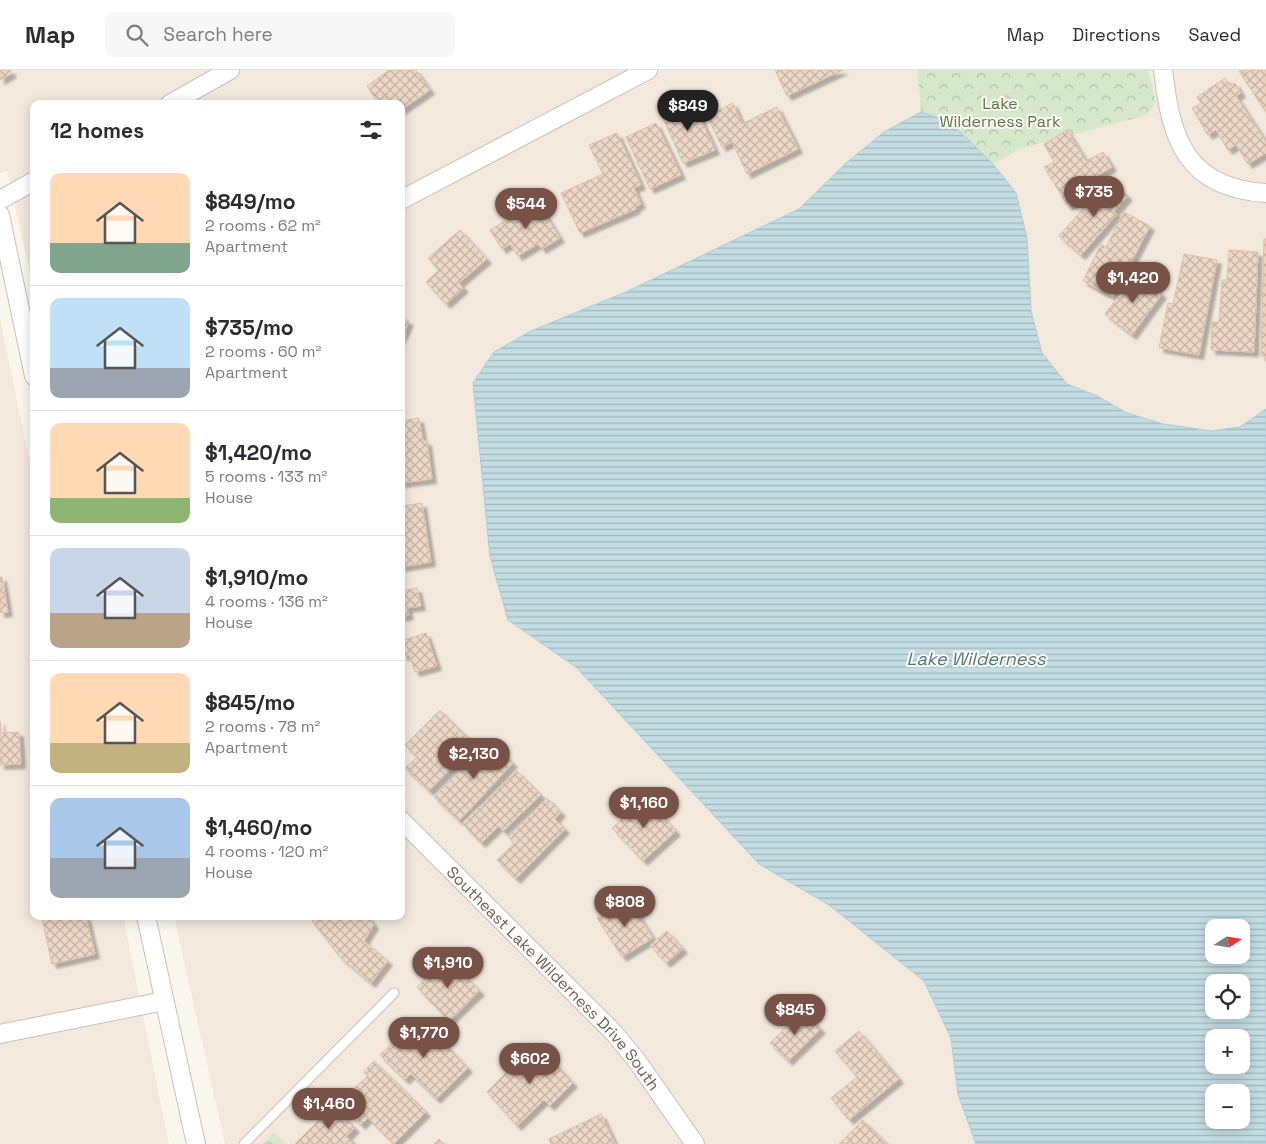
<!DOCTYPE html>
<meta charset="utf-8">
<style>
body{margin:0;font-family:"Space Grotesk",sans-serif;background:#f7f7f7;color:#2b2b33;height:100vh;display:flex;flex-direction:column;font-size:19px;white-space:nowrap}
*{box-sizing:border-box;margin:0}
p{font-size:16px;color:#7c7c81}
.icon{flex:none;width:28px;height:28px;fill:none;stroke:currentColor;stroke-width:2;stroke-linecap:round;stroke-linejoin:round}
.map{position:relative;flex:1;overflow:hidden}
.side{position:absolute;left:30px;top:30px;width:375px;height:820px;display:flex;flex-direction:column;background:#fff;border-radius:10px;box-shadow:0 2px 12px #0003}
.side>*{flex:none}
.needle{width:32px;rotate:78deg}
.buttons{position:absolute;left:1205px;top:849px;display:grid;gap:10px}
.buttons a{display:grid;place-items:center;width:45px;height:45px;border-radius:10px;background:#fff;box-shadow:0 2px 12px #0003;font-size:25px}
.price{position:absolute;translate:-50% -42px;padding:0 11px;border-radius:18px;background:#785147;color:#fff;font-size:16px;line-height:32px;filter:drop-shadow(0 1px 2px #0008)}
.price::after{content:'';position:absolute;left:50%;top:30px;width:15px;height:11px;margin-left:-8px;background:inherit;clip-path:polygon(0 0,100% 0,50% 100%)}
.price.selected{background:#222;color:#fff}
ul{padding:0;list-style:none}
li{display:flex;align-items:center;gap:15px;height:125px;padding:0 20px}
li+li{border-top:1px solid #e1e1e2}
li span{display:grid;place-items:center;flex:none;width:140px;height:100px;border-radius:10px;color:#555}
li>.icon{margin-inline-start:auto}
span .icon{width:60px;height:60px;fill:#fffc;stroke-width:1}
li b{font-size:21px}
h2{display:flex;justify-content:space-between;align-items:center;height:60px;padding:0 20px;font-size:21px}
header{display:flex;align-items:center;gap:30px;box-sizing:border-box;height:70px;padding:0 25px;background:#fff;border-bottom:1px solid #e1e1e2}
header strong{font-size:24px}
nav{display:flex;gap:28px;margin-inline-start:auto;font-size:18px}
.search{width:350px;height:45px;background:#f7f7f7;display:flex;align-items:center;gap:12px;box-sizing:border-box;padding:0 18px;border-radius:10px;color:#7c7c81;font-size:19px}
.map>svg:first-child{display:block}
.residential{fill:#f2e8dc}
.forest{fill:url(#forest-crowns)}
.water{fill:url(#water-rules);stroke:#aaccd4;fill-rule:evenodd}
.building{fill:url(#building-cross-hatch);stroke:#dec0a9;filter:url(#shadow)}
.lines{fill:none;stroke-linecap:round;stroke-linejoin:round}
.lane-casing{stroke:#cdbfb3;stroke-width:11}
.street-casing{stroke:#cdbfb3;stroke-width:20}
.lane{stroke:#fff;stroke-width:9}
.street{stroke:#fff;stroke-width:18}
.labels{text-anchor:middle;dominant-baseline:central;stroke-width:4;stroke-linejoin:round;paint-order:stroke}
.park-label{font-size:16px;fill:#56784b;stroke:#fefaf3}
.street-label{font-size:16px;fill:#745f51;stroke:#fefaf3}
.water-label{font-size:18px;font-style:italic;fill:#4d7a85;stroke:#fefaf3}
</style>
<header>
<strong>Map</strong>
<div class="search"><svg class="icon" aria-label="search" viewBox="0 0 24 24"><circle cx="10" cy="10" r="6"/><path d="M15 15l6 6"/></svg>Search here</div>
<nav><a>Map</a><a>Directions</a><a>Saved</a></nav>
</header>
<div class="map">
<svg width="1266" height="1074" viewBox="0 0 1266 1074">
<defs>
<pattern id="forest-crowns" width="20" height="18" patternUnits="userSpaceOnUse" patternTransform="scale(1.25)"><rect width="20" height="18" fill="#d6e8cc"/><path d="M2 6a3 3 0 1 1 6 0M12 15a3 3 0 1 1 6 0" fill="none" stroke="#b2bfa8"/></pattern>
<pattern id="water-rules" width="6" height="5" patternUnits="userSpaceOnUse" patternTransform="scale(1.25)"><rect width="6" height="5" fill="#c3dde3"/><path d="M0 2.5h6" fill="none" stroke="#a3b6ba"/></pattern>
<pattern id="building-cross-hatch" width="8" height="8" patternUnits="userSpaceOnUse" patternTransform="scale(1.25)"><rect width="8" height="8" fill="#edd8c7"/><path d="M0 0l8 8M0 8l8-8" fill="none" stroke="#c5b2a4"/></pattern>
<filter id="shadow"><feDropShadow dx="4.5" dy="4.5" stdDeviation="1" flood-color="#0004"/></filter>
</defs>
<rect width="100%" height="100%" fill="#fbf6ed"/>
<g class="residential">
<path d="M0 0H917L921 42 884 62 845 94 799 139 626 222 531 261 494 282 473 313 481 384 508 550 576 597 759 794 829 835 924 911 951 968 958 1024 976 1074H225L174 846H401V34H34V220L7 101 0 103Z"/>
<path d="M1148 0H1266V339L1240 357 1211 361 1163 354 1127 343 1097 326 1067 314 1042 283 1031 241 1027 168 1016 123 993 94 1150 7Z"/>
<path d="M0 249 34 413V846H123L169 1074H0Z"/>
</g>
<g class="forest">
<path d="M917 0H1148L1156 32 1147 45 1022 78 993 94 950 52 921 42Z"/>
<path d="M274 1062 286 1074H262Z"/>
</g>
<path class="water" d="M921 42 950 52 993 94 1016 123 1027 168 1031 241 1042 283 1067 314 1097 326 1127 343 1163 354 1211 361 1240 357 1266 339V1074H976L958 1024 951 968 924 911 829 835 759 794 576 597 508 550 490 486 473 313 494 282 531 261 626 222 799 139 845 94 884 62ZM1214 858H1241V885H1214ZM1214 912H1241V940H1214ZM1214 968H1241V995H1214ZM1214 1022H1241V1050H1214Z"/>
<g class="building">
<path d="M0 0H11V4L0 10Z"/>
<path d="M389 0H416L430 20 401 40V34H379L367 16Z"/>
<path d="M775 0H843L787 26Z"/>
<path d="M1266 0V40L1265 41 1239 1Z"/>
<path d="M1225 8 1230 16 1235 13 1241 23 1236 26 1266 72V83L1248 94 1236 75 1228 80 1216 60 1208 65 1192 38 1201 33 1197 27Z"/>
<path d="M692 30 715 80 683 93 661 44Z"/>
<path d="M733 33 742 54 777 37 798 79 747 104 732 72 722 77 707 46Z"/>
<path d="M656 53 681 105 650 119 626 67Z"/>
<path d="M1067 60 1086 91 1103 82 1112 97 1080 116 1085 125 1068 136 1044 97 1054 92 1044 74Z"/>
<path d="M617 63 641 115 634 118 641 134 635 137 636 139 580 163 561 123 603 104 589 75Z"/>
<path d="M1109 109 1128 126 1114 142 1117 144 1081 185 1059 166Z"/>
<path d="M537 131 560 168 542 179 538 174 518 186 510 174 502 179 490 160Z"/>
<path d="M1124 142 1150 156 1113 227 1083 211 1101 174 1106 177Z"/>
<path d="M460 160 487 189 459 213 464 218 446 234 426 212 439 200 428 188Z"/>
<path d="M1264 169H1266V286H1261Z"/>
<path d="M1229 180 1258 182 1254 282 1211 280 1212 252H1219L1222 210H1227Z"/>
<path d="M1184 184 1217 190 1199 285 1159 278 1168 233 1173 234Z"/>
<path d="M1135 204 1162 224 1132 265 1105 244Z"/>
<path d="M401 248 409 251 401 269Z"/>
<path d="M419 348 423 371H427L432 409 401 413V351Z"/>
<path d="M422 433 431 492 401 497V436Z"/>
<path d="M0 507H2L8 542 0 543Z"/>
<path d="M417 518 421 536 407 538 409 545 401 547V521Z"/>
<path d="M426 563 437 596 415 602 409 585 403 586 401 571Z"/>
<path d="M440 640 475 675 429 721 405 698 417 687 405 675Z"/>
<path d="M0 651 1 663 19 662 21 694 0 695Z"/>
<path d="M489 670 513 693 459 751 434 727Z"/>
<path d="M517 701 541 725 503 761 499 756 481 773 462 753Z"/>
<path d="M547 728 561 742 555 749 565 759 516 809 497 790 514 773 508 767Z"/>
<path d="M645 728 676 761 643 791 612 758Z"/>
<path d="M628 829 653 868 622 887 597 848Z"/>
<path d="M54 846H86L95 884 52 894 42 849Z"/>
<path d="M319 846H368L374 855 364 871 388 891 371 913 341 888 312 851Z"/>
<path d="M667 861 683 879 666 893 650 875Z"/>
<path d="M447 888 480 921 449 951 417 917Z"/>
<path d="M802 941 821 959 788 991 770 973Z"/>
<path d="M419 947 468 998 436 1029 411 1004 405 1010 380 985Z"/>
<path d="M859 961 899 1009 849 1050 831 1028 857 1007 835 981Z"/>
<path d="M536 972 573 1013 550 1036 544 1030 517 1056 487 1022Z"/>
<path d="M374 991 426 1042 394 1074 368 1048 361 1055 338 1032 368 1006 363 1002Z"/>
<path d="M333 1036 355 1058 347 1066 355 1074H295Z"/>
<path d="M601 1044 615 1074H551L549 1069Z"/>
<path d="M863 1050 887 1074H839Z"/>
<path d="M439 1069 444 1074H434Z"/>
</g>
<g class="lines">
<defs>
<path id="lane" d="M244 1074 394 923"/>
<g id="street">
<path d="M1163 0C1171 70 1186 118 1266 123"/>
<path d="M170 34 230 0"/>
<path d="M0 130 34 111"/>
<path d="M401 130 648 0"/>
<path d="M0 145 34 306"/>
<path id="s1" d="M401 750 614 963 637 991 695 1074"/>
<path d="M146 846 196 1074"/>
<path d="M0 964 164 931"/>
</g>
</defs>
<use href="#lane" class="lane-casing"/>
<use href="#street" class="street-casing"/>
<use href="#lane" class="lane"/>
<use href="#street" class="street"/>
</g>
<g class="labels">
<g class="park-label">
<text x="1000" y="33">Lake<tspan x="1000" dy="18">Wilderness Park</tspan></text>
</g>
<g class="street-label">
<text stroke="none"><textPath href="#s1" startOffset="220">Southeast Lake Wilderness Drive South</textPath></text>
</g>
<g class="water-label">
<text x="976" y="588">Lake Wilderness</text>
</g>
</g>
</svg>
<div class="buttons">
<a><svg class="needle" viewBox="-14 -14 28 28"><path d="M0-13l5 13h-10z" fill="#e53935"/><path d="M0 13l5-13h-10z" fill="#7c7c81"/></svg></a>
<a><svg class="icon" aria-label="locate" viewBox="0 0 24 24"><circle cx="12" cy="12" r="6"/><path d="M12 2v4M12 18v4M2 12h4M18 12h4"/></svg></a>
<a>+</a>
<a>−</a>
</div>
<b class="price selected" style="left:688px;top:62px">$849</b>
<b class="price" style="left:1094px;top:148px">$735</b>
<b class="price" style="left:526px;top:160px">$544</b>
<b class="price" style="left:1133px;top:234px">$1,420</b>
<b class="price" style="left:474px;top:710px">$2,130</b>
<b class="price" style="left:644px;top:759px">$1,160</b>
<b class="price" style="left:625px;top:858px">$808</b>
<b class="price" style="left:448px;top:919px">$1,910</b>
<b class="price" style="left:795px;top:966px">$845</b>
<b class="price" style="left:424px;top:989px">$1,770</b>
<b class="price" style="left:530px;top:1015px">$602</b>
<b class="price" style="left:329px;top:1060px">$1,460</b>
<section class="side">
<h2>12 homes<svg class="icon" aria-label="filters" viewBox="0 0 24 24"><path d="M4 7h16M4 17h16"/><circle cx="9" cy="7" r="2"/><circle cx="15" cy="17" r="2"/></svg></h2>
<ul>
<li><span style="background:linear-gradient(#ffd9b3 70%,#7fa58c 0)"><svg class="icon" aria-label="home" viewBox="0 0 24 24"><path d="M3 11l9-7 9 7M6 9v11h12V9"/></svg></span><div><b>$849/mo</b><p>2 rooms · 62 m²</p><p>Apartment</p></div></li>
<li><span style="background:linear-gradient(#bfe0f5 70%,#9aa5b1 0)"><svg class="icon" aria-label="home" viewBox="0 0 24 24"><path d="M3 11l9-7 9 7M6 9v11h12V9"/></svg></span><div><b>$735/mo</b><p>2 rooms · 60 m²</p><p>Apartment</p></div></li>
<li><span style="background:linear-gradient(#ffd9b3 75%,#8fb573 0)"><svg class="icon" aria-label="home" viewBox="0 0 24 24"><path d="M3 11l9-7 9 7M6 9v11h12V9"/></svg></span><div><b>$1,420/mo</b><p>5 rooms · 133 m²</p><p>House</p></div></li>
<li><span style="background:linear-gradient(#c9d6e8 65%,#b9a48a 0)"><svg class="icon" aria-label="home" viewBox="0 0 24 24"><path d="M3 11l9-7 9 7M6 9v11h12V9"/></svg></span><div><b>$1,910/mo</b><p>4 rooms · 136 m²</p><p>House</p></div></li>
<li><span style="background:linear-gradient(#ffd9b3 70%,#c2b280 0)"><svg class="icon" aria-label="home" viewBox="0 0 24 24"><path d="M3 11l9-7 9 7M6 9v11h12V9"/></svg></span><div><b>$845/mo</b><p>2 rooms · 78 m²</p><p>Apartment</p></div></li>
<li><span style="background:linear-gradient(#a9c7e8 60%,#9aa5b1 0)"><svg class="icon" aria-label="home" viewBox="0 0 24 24"><path d="M3 11l9-7 9 7M6 9v11h12V9"/></svg></span><div><b>$1,460/mo</b><p>4 rooms · 120 m²</p><p>House</p></div></li>
</ul>
</section>
</div>
